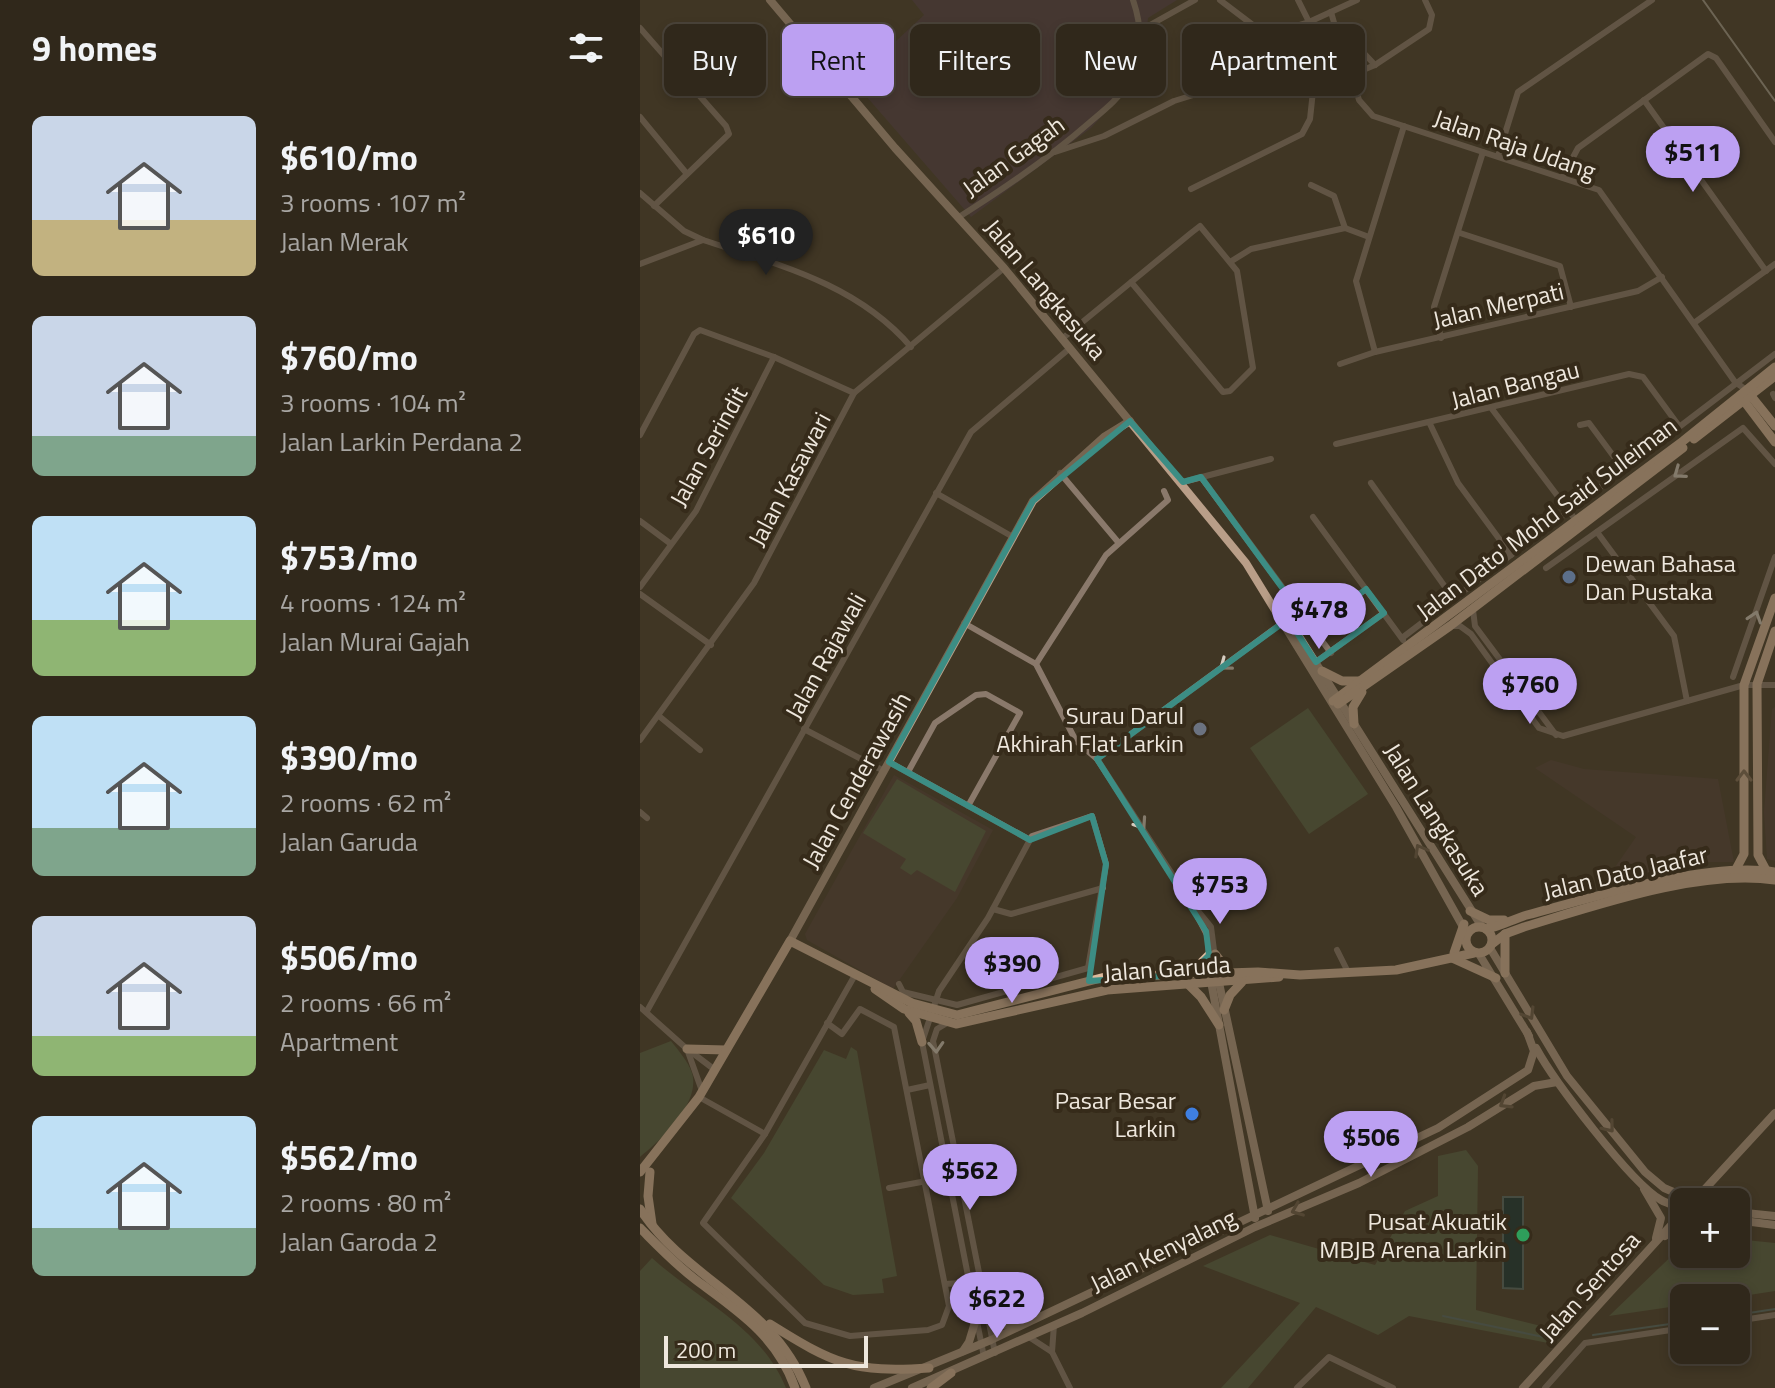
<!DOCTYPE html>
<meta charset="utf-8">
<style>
body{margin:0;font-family:"Titillium Web",sans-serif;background:#3c3428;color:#f1f3f6;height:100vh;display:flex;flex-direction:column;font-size:30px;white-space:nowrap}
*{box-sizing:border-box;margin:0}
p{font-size:26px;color:#a8a6a3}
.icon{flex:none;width:44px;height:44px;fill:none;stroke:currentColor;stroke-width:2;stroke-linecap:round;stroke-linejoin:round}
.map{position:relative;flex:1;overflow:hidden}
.sheet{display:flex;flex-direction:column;background:#30281b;width:640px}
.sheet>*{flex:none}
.top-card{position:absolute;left:24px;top:24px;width:760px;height:72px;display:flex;gap:16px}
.buttons{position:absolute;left:1030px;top:1188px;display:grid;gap:16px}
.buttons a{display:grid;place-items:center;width:80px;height:80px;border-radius:12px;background:#30281b;box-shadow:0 4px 12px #0003,0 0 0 2px #4b443a;font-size:40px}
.scale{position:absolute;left:24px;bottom:20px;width:204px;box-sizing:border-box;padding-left:8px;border:4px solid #eee7dd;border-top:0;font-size:22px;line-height:28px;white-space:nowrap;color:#eee7dd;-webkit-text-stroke:6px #362b1a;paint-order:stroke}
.price{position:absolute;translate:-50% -68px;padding:0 18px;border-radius:28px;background:#bca0f2;color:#111;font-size:26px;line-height:52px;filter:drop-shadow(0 2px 4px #0008)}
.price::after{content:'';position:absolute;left:50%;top:48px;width:24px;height:18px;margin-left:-12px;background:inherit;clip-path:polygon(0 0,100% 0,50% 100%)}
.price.current{background:#222;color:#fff}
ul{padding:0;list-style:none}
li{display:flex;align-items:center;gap:24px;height:200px;padding:0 32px}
li span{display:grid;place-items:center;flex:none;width:224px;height:160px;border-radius:12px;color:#555}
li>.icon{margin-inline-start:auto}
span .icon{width:96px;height:96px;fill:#fffc;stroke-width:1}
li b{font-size:34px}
h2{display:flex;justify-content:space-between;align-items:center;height:96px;padding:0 32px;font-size:34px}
.tag{padding:0 28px;border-radius:12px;background:#30281b;box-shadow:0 4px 12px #0003,0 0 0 2px #4b443a;font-size:28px;line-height:72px}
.tag.current{background:#bca0f2;color:#111}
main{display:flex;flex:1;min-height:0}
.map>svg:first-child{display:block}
.industrial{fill:#4c3940}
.education{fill:#4d3a32}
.green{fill:#515b3e}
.water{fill:#092c2e;stroke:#4e6462;stroke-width:2}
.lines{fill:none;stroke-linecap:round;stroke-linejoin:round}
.stream{stroke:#4e6462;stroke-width:2}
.street{stroke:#8a796b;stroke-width:6}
.secondary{stroke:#b99e88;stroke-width:8}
.primary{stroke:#ddba9d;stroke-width:9}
.rail{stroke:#a39b8d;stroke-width:2}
.oneway{stroke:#d5ccc0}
.oneway2{stroke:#816b55}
.oneway3{stroke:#6a5946}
.marked{fill:none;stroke:#3c8d84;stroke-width:6;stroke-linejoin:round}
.service-dot{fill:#5c6f8a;stroke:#362b1a;stroke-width:3}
.worship-dot{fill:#6b7280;stroke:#362b1a;stroke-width:3}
.shop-dot{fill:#3f7fe0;stroke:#362b1a;stroke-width:3}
.leisure-dot{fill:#2e9e5b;stroke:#362b1a;stroke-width:3}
.labels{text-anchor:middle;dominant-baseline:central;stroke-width:8;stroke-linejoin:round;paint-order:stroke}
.street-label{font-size:24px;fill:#eee7dd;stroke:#362b1a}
.poi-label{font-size:24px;fill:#eee7dd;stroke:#362b1a;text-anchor:end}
</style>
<main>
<section class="sheet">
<h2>9 homes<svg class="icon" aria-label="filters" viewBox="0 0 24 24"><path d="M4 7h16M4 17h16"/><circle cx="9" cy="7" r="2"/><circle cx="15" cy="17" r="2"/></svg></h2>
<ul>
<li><span style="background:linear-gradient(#c9d6e8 65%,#c2b280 0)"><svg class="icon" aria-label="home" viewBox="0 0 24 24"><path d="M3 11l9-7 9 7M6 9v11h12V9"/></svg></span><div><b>$610/mo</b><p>3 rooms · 107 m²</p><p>Jalan Merak</p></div></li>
<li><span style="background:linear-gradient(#c9d6e8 75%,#7fa58c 0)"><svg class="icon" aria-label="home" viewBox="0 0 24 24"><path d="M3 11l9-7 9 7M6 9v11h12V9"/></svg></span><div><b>$760/mo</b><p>3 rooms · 104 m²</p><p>Jalan Larkin Perdana 2</p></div></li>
<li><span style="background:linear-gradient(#bfe0f5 65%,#8fb573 0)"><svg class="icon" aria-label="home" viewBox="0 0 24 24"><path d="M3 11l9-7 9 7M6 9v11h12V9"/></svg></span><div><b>$753/mo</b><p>4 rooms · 124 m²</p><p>Jalan Murai Gajah</p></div></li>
<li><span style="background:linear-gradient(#bfe0f5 70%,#7fa58c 0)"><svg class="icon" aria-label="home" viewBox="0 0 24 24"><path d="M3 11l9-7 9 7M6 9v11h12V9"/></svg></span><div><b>$390/mo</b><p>2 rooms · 62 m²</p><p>Jalan Garuda</p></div></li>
<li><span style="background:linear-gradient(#c9d6e8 75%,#8fb573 0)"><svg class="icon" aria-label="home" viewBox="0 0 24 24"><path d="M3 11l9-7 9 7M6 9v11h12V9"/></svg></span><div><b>$506/mo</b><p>2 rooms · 66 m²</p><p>Apartment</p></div></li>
<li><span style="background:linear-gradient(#bfe0f5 70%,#7fa58c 0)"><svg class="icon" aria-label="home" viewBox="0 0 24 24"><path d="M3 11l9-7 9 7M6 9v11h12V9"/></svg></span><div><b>$562/mo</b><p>2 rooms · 80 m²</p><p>Jalan Garoda 2</p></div></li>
</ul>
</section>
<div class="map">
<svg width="1135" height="1388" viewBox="0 0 1135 1388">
<rect width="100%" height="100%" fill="#403624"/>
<path class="industrial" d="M272 0H537L508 18 502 72 451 128 331 217 213 81 284 15Z"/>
<g class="education">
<path d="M1135 707V861L1127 859 1124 812 1132 709Z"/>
<path d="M911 760 944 769 1078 779 1094 862H1063L962 886 996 837 895 768Z"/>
<path d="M254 775 353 830 317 898 253 989 167 940 165 934Z"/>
</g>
<g class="green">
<path d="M668 708 728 794 669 834 610 748Z"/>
<path d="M257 779 346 831 315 892 277 870 271 875 260 868 266 859 223 833Z"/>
<path d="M31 1041C38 1050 48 1061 52 1073 61 1103 21 1140 0 1157V1053Z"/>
<path d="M211 1047 217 1051 257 1276 242 1279 244 1293 213 1295 184 1285 91 1198 124 1153 184 1050 206 1059Z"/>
<path d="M826 1150 838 1166 836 1310 917 1330 913 1344 769 1316 738 1335 676 1307 608 1388H581L660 1303 563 1266 630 1235 735 1265 765 1211 798 1196V1156Z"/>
<path d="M1096 1239 1135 1243V1291L1090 1298H1044V1305L969 1316 1044 1244V1254H1096Z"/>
<path d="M12 1258C60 1301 121 1327 146 1388H0V1271Z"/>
</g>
<path class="water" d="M863 1197H883V1289L863 1288Z"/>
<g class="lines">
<g class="stream">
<path d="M1096 1315 1135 1309"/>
<path d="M803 1316 913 1339"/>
<path d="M953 1335 1044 1322"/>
</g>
<g class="street">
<path d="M580 0 626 35"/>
<path d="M658 0 669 22"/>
<path d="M691 12 699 40 719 48 735 65"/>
<path d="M0 28 86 126 89 134 14 206"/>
<path d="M501 30 555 0"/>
<path d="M712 75 719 100 733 116 959 190 1095 382 1105 389"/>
<path d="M1004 100 1126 271"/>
<path d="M0 117 47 174"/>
<path d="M415 152 464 136 534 101 576 88 626 35 669 22 717 0"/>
<path d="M858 156 878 92 1012 0"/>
<path d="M923 176 938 148 1068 54 1076 58 1135 142"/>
<path d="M671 185 694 196 705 228"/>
<path d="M551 189 662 134 670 119 673 91 735 65 789 29 792 15 785 0"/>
<path d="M0 193 44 231 63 240C139 265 217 284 271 347"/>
<path d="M319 217C365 188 408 159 449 123 463 111 478 100 488 83 503 56 503 29 493 0"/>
<path d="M820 233 920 266 931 307"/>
<path d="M590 262 611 249 705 228 729 237"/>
<path d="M0 264 63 240"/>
<path d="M1054 323 1135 264"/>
<path d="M423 338 551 233 560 226 597 271 613 368 590 391 583 392 491 282"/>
<path d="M801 338 794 307 843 152"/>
<path d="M735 352 716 281 764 126"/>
<path d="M700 364 735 352 998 291 1022 277"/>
<path d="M1133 394 1135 398"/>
<path d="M852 409 935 519"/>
<path d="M790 424 818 483 871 555"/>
<path d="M940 425 949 423 983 469"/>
<path d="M0 435 54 334 60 330 134 357 214 393"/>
<path d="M696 444 989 374 1003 377 1039 426"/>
<path d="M420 473 478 542"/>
<path d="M561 477 691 653"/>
<path d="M543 482 631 459"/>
<path d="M731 483 813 598"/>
<path d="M296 493 373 537"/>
<path d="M673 517 763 640"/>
<path d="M0 521 31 544"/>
<path d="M957 532 1034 636 1047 701"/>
<path d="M906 568 1103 428 1135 464"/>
<path d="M0 587 56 511 134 357"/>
<path d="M0 594 71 645"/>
<path d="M833 610 835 626 916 735"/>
<path d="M324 623 396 664 436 741 457 759 549 900 571 927 577 974"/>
<path d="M810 626H820L831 634 899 728 923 736 1104 685H1135"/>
<path d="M673 630 726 589"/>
<path d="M762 638 1135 354"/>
<path d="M676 662 744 613"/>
<path d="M396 664 466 555 528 500 524 491"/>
<path d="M1093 677 1135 557"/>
<path d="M19 716 60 750"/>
<path d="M164 729 244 771"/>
<path d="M0 740 114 583 214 393 364 268"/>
<path d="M457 759 645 621"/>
<path d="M249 762 390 840"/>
<path d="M268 772 295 723 336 695 346 694 380 713 328 806"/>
<path d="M0 812 7 818"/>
<path d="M549 900 568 937 570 974"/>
<path d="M353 909 371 914 463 888"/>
<path d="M697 950 708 972"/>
<path d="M259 984 263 992 317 1005 448 968"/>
<path d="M0 1007 47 1049 62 1091"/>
<path d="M7 1011 331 432 430 348"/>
<path d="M187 1023 202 1034 220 1009 254 1027 309 1306 302 1325 288 1330 210 1336 165 1323 63 1223 125 1134 215 975"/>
<path d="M307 1023 297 1029 293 1041 355 1353"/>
<path d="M50 1051 75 1070"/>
<path d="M267 1090 290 1085"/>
<path d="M59 1097 125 1134"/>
<path d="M249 1188 308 1177"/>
<path d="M305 1284 321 1283 328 1292"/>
<path d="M1096 1321 1135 1315"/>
<path d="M389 1337 412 1352 430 1388"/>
<path d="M412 1352 414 1325"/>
<path d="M344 1357 282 1042 299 991 348 918 392 836 452 816 466 864 448 968"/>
<path d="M657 1388 689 1357 753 1388"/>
<path d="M905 1388 945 1343 1044 1328"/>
</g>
<g class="secondary">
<path d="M130 0 255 148 364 268 606 563 756 807 827 934"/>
<path d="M640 613 648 619 842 927"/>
<path d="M150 941 393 501 464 437 490 421"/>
<path d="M850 948 927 1076 1005 1172 1024 1188 1057 1202"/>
<path d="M839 954 889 1036"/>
<path d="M570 976 615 1218"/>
<path d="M578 978 628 1211"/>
<path d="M896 1048C914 1081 990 1182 1021 1200 1028 1204 1037 1206 1044 1209"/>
<path d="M1004 1189 1021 1218 1016 1238"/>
<path d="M1053 1202 1135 1113"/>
<path d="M1096 1212 1135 1216"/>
<path d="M1096 1220 1135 1225"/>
<path d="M1025 1236 1044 1223"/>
<path d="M345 1312 361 1325 379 1324"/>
<path d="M323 1351 329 1342 336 1319"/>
<path d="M234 1388 351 1340 798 1128 888 1070 894 1051 887 1032"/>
<path d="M272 1388 442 1313 615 1227 719 1183 828 1127 894 1086 917 1082"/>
<path d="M883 1388 1044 1211"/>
</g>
<g class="primary">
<path d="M1107 391 1135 426"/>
<path d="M1101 397 1135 442"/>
<path d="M1054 439 1135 376"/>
<path d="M682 671 702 681H720"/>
<path d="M693 701 1043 441 1135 367"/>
<path d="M698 704 810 626 1043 448"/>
<path d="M714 724 713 707 722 692"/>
<path d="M1096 869 1104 854V685L1135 598"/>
<path d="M1126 870 1118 855 1117 684 1135 631"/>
<path d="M830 911 849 920H864"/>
<circle cx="839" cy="940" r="13"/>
<path d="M846 929C860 927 873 919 887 915 955 897 1067 861 1135 872"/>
<path d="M852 944 865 934 884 927C957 905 1059 869 1135 880"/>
<path d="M814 953 824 924"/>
<path d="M575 954 590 973"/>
<path d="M812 958 856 978"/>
<path d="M865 973V934"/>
<path d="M550 974 569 955"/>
<path d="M548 984 561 997 579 1025"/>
<path d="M235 989 264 1009 316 1024 467 990 639 977"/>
<path d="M584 1010 590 995 602 982"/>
<path d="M269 1013 276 1021 282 1042"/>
<path d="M47 1049 86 1050"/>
<path d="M0 1172 59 1097 150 941 272 1003 317 1015 465 977 618 972 660 975 756 970 834 953"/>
<path d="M10 1172 8 1196 12 1224"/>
<path d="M0 1209C48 1282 132 1302 166 1388"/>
<path d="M0 1228C18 1246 35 1264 56 1280 98 1311 137 1336 155 1388"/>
<path d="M130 1324C194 1364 213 1373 289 1368"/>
<path d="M291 1388 311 1373"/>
</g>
<path class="rail" d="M1063 0 1135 101"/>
</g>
<defs><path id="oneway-chevron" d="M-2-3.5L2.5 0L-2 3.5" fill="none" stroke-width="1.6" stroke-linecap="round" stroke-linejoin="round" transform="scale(2)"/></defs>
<g class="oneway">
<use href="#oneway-chevron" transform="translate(1039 473) rotate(144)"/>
<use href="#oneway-chevron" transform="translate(1115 617) rotate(-72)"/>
<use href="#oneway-chevron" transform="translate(585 665) rotate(143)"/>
<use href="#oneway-chevron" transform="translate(501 824) rotate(56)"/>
<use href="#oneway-chevron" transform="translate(296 1047) rotate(87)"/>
</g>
<use class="oneway2" href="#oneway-chevron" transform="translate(1104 776) rotate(-90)"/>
<g class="oneway3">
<use href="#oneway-chevron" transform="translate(780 850) rotate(-119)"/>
<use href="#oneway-chevron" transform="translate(889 1014) rotate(59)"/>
<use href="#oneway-chevron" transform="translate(865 1103) rotate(148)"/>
<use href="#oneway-chevron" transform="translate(969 1127) rotate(51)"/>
<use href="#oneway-chevron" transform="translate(657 1210) rotate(158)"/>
</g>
<path d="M0 0H1135V1388H0ZM490 421 543 482 561 477 673 630 726 589 744 613 676 662 648 619 457 759 566 931 569 955 550 974 449 981 466 864 452 816 390 840 249 762 393 501Z" fill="#403624" fill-opacity=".55" fill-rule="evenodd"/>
<path class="marked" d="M490 421 543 482 561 477 673 630 726 589 744 613 676 662 648 619 457 759 566 931 569 955 550 974 449 981 466 864 452 816 390 840 249 762 393 501Z"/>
<circle class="service-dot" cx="929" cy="577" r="8"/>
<circle class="worship-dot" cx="560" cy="729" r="8"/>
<circle class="shop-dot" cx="552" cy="1114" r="8"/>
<circle class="leisure-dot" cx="883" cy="1235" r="8"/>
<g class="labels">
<g class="street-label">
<text transform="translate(875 144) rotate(19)">Jalan Raja Udang</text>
<text transform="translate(373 156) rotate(-36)">Jalan Gagah</text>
<text transform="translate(406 289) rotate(50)">Jalan Langkasuka</text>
<text transform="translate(858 305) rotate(-13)">Jalan Merpati</text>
<text transform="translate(875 384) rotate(-14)">Jalan Bangau</text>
<text transform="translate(68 446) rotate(-61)">Jalan Serindit</text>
<text transform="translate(149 479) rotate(-62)">Jalan Kasawari</text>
<text transform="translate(906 518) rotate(-37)">Jalan Dato' Mohd Said Suleiman</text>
<text transform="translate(185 656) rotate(-61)">Jalan Rajawali</text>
<text transform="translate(216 780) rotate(-61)">Jalan Cenderawasih</text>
<text transform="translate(797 819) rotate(58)">Jalan Langkasuka</text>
<text transform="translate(985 872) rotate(-13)">Jalan Dato Jaafar</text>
<text transform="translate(527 968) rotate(-4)">Jalan Garuda</text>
<text transform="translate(523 1250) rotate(-26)">Jalan Kenyalang</text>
<text transform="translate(949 1286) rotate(-48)">Jalan Sentosa</text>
</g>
<g class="poi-label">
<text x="945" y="563" text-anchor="start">Dewan Bahasa<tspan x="945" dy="28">Dan Pustaka</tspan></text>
<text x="544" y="715">Surau Darul<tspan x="544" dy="28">Akhirah Flat Larkin</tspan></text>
<text x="536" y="1100">Pasar Besar<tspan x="536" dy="28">Larkin</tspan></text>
<text x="867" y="1221">Pusat Akuatik<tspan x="867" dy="28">MBJB Arena Larkin</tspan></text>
</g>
</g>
</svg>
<div class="buttons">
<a>+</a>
<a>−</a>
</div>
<div class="scale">200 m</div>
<b class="price" style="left:1053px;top:194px">$511</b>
<b class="price current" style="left:126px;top:277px">$610</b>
<b class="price" style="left:679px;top:651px">$478</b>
<b class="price" style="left:890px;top:726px">$760</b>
<b class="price" style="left:580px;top:926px">$753</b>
<b class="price" style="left:372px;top:1005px">$390</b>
<b class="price" style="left:731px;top:1179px">$506</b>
<b class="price" style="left:330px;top:1212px">$562</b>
<b class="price" style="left:357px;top:1340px">$622</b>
<div class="top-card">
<a class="tag">Buy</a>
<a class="tag current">Rent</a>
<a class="tag">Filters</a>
<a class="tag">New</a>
<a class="tag">Apartment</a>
</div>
</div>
</main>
